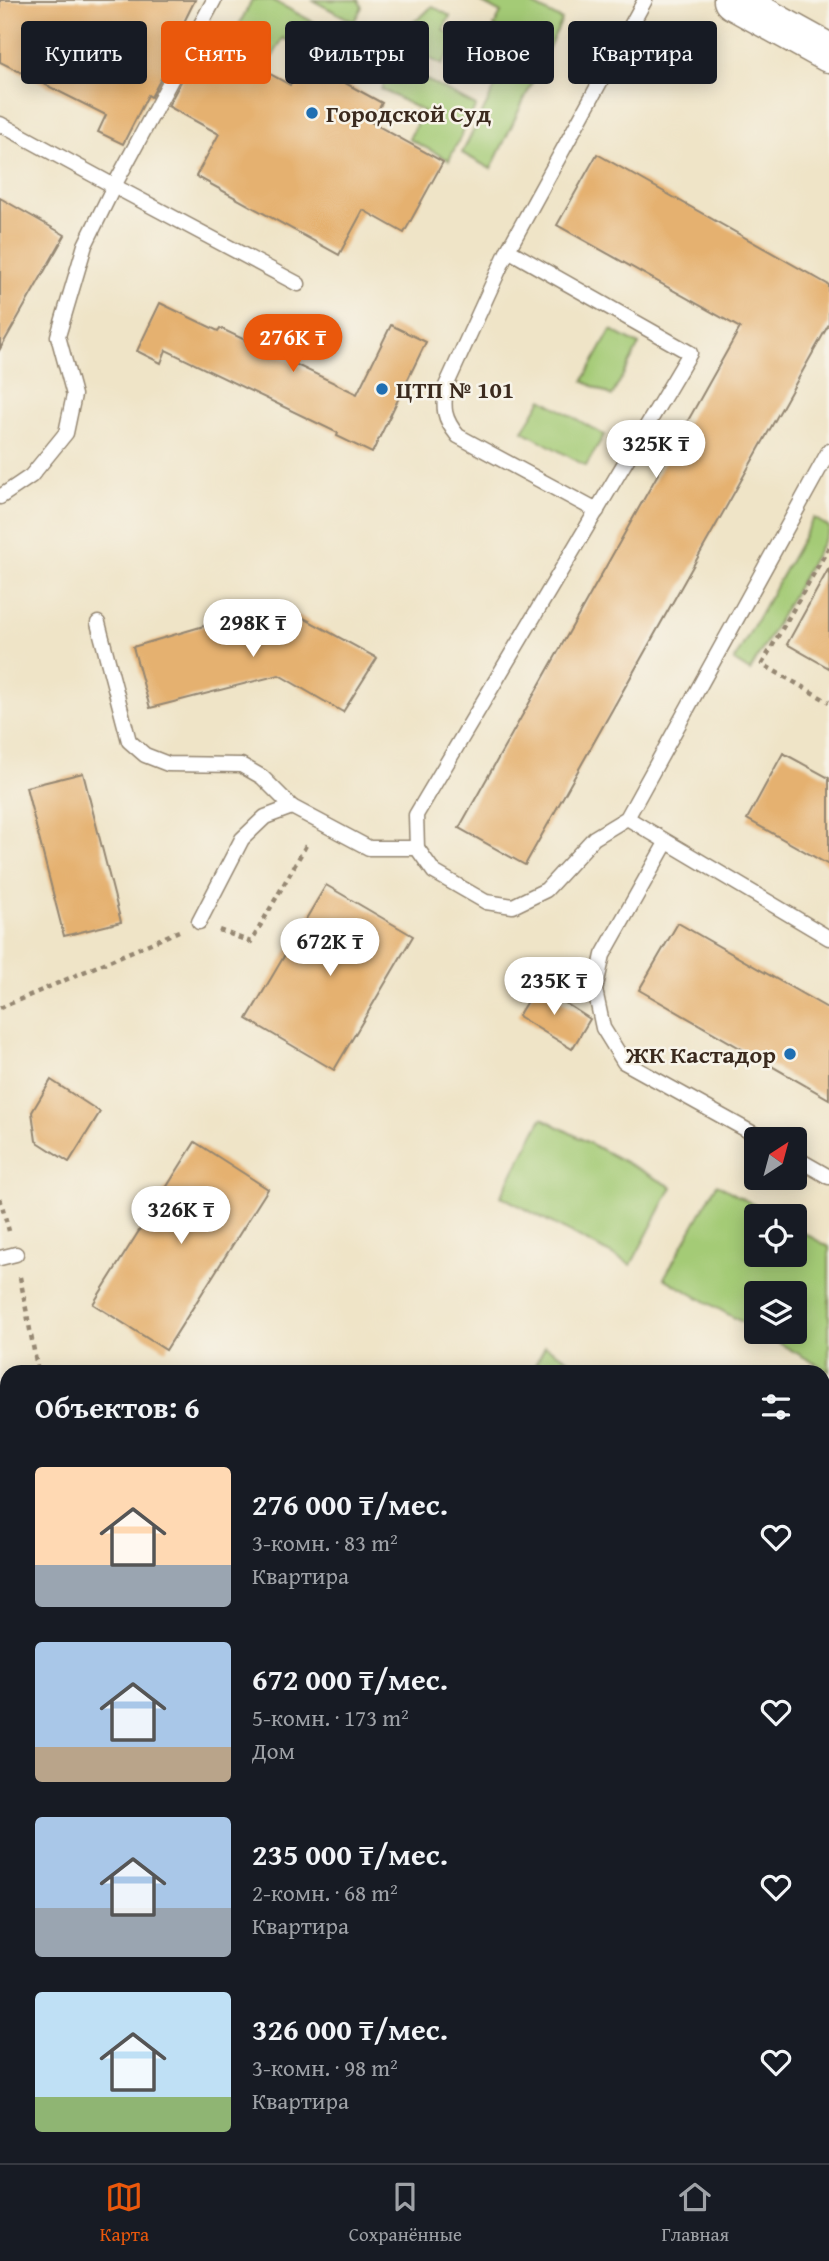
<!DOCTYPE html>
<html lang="ru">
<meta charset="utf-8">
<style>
body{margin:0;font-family:"Gentium Book Plus",serif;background:#242831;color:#f1f3f6;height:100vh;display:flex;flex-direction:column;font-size:26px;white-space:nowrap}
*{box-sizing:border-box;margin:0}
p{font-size:23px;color:#9ea1a6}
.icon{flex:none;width:38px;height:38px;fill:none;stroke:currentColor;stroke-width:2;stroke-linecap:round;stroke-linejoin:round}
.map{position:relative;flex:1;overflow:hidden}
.panel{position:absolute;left:0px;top:1365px;width:830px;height:798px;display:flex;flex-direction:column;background:#171b24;border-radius:21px 21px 0 0;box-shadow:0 4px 18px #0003}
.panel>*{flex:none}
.banner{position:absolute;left:21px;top:21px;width:788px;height:63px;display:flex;gap:14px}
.needle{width:46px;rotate:36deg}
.tools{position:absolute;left:744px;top:1127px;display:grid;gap:14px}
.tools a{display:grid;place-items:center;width:63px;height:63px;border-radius:7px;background:#171b24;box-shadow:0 4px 18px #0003;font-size:35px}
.price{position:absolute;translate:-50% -60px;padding:0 16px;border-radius:24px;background:#fff;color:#222;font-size:23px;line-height:46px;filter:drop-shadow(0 2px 4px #0008)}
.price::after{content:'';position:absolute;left:50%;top:42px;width:21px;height:16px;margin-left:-10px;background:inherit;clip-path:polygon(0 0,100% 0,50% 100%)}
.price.current{background:#ea580c;color:#fff}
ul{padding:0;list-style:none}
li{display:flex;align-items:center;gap:21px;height:175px;padding:0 35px}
li span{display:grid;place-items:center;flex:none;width:196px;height:140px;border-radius:7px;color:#555}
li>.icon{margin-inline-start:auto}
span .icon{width:84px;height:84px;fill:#fffc;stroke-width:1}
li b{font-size:30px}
h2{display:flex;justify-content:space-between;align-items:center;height:84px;padding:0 35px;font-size:30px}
.tag{padding:0 24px;border-radius:7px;background:#171b24;box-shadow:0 4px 18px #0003;font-size:24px;line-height:63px}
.tag.current{background:#ea580c;color:#fff}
.tab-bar{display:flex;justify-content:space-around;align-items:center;height:98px;border-top:2px solid #363941;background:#171b24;font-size:19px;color:#9ea1a6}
.tab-bar a{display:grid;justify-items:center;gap:4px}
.tab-bar .current{color:#ea580c}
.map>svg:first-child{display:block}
.green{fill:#a4cb76;stroke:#707a4a;stroke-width:2}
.building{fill:#e5b170}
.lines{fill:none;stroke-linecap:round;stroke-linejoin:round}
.lane-casing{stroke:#958772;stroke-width:17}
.primary-casing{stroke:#958772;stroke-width:41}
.path{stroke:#958772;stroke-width:4.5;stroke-dasharray:5 5;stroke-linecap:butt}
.lane{stroke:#fff;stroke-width:14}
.primary{stroke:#fff;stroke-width:38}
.poi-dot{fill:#1f6fb2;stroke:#f7f3e8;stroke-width:2.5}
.labels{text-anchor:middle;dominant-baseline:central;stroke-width:5;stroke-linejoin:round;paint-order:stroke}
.poi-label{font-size:24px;font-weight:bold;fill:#3b2a1e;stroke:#f7f3e8;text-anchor:start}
</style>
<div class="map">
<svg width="829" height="2163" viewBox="0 0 829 2163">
<rect width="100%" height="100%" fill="#f7f3e8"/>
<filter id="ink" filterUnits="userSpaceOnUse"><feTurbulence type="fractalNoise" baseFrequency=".0143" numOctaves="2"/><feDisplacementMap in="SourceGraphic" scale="14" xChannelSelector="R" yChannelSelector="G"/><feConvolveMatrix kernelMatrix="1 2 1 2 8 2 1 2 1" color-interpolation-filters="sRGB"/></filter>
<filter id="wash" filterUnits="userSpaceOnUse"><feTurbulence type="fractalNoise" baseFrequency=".00686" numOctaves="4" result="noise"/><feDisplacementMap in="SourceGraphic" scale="28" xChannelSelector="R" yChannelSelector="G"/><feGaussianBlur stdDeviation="1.57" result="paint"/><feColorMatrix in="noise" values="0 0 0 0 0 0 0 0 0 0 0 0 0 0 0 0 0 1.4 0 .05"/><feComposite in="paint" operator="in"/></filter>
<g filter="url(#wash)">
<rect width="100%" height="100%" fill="#efe4c7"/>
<g class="green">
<path d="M252 0H272L336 34 323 59 283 38 268 65 229 44Z"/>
<path d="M312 0H358L362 7 354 22Z"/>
<path d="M477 0H524L562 20 491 169 462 153 519 40 494 26 501 13Z"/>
<path d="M432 6 450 16 443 30 457 38 442 65 391 38 399 23C415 24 422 17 432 6Z"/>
<path d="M490 35 509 45 487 88 453 70 467 44 481 51Z"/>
<path d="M394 63 476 106 449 160 409 139 423 111 381 89Z"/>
<path d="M611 330 639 345 612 396 583 381Z"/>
<path d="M542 399 604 435 586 466 523 431Z"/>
<path d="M814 518 829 527V531L750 671 734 661Z"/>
<path d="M542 1118 672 1187 631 1265 501 1196Z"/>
<path d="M717 1184 774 1216H756V1255H794L795 1228 829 1247V1371L759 1332H794V1293H756V1330L664 1278Z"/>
<path d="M545 1346 591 1372H531Z"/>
</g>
<g id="blocks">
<g class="building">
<path d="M0 0H195L182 26 188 29 151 97 148 95 123 144 98 132 106 115 0 62Z"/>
<path d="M204 38 290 85 303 60 382 103 371 122 443 162 404 233 363 210 339 255 196 176 219 134 168 106Z"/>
<path d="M597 154 829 285V324L525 865 459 828 740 328 557 225Z"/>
<path d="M0 198 65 235 0 349Z"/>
<path d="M160 303 218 331 220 328 357 394 391 325 426 342 372 453 337 436 338 433 166 350 161 363 137 351Z"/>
<path d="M829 568V668L787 644Z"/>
<path d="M278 604 377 658 343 712 279 675 150 708 133 647Z"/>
<path d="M783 753 829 778V865L747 819Z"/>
<path d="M83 773 121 922 64 936 26 787Z"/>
<path d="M326 885 413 936 334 1070 247 1019Z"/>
<path d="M678 923 829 1009V1099L639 990Z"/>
<path d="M537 985 590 1019 572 1049 518 1016Z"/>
<path d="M51 1080 100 1112 69 1162 36 1141 32 1112Z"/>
<path d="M195 1142 268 1189 166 1350 93 1304Z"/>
</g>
</g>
</g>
<g filter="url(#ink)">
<use href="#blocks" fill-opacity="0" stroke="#958772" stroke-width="2"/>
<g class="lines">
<defs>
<g id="lane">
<path d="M214 0 114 186 298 284"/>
<path d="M0 124 114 186 85 245 58 336 74 395 66 433 31 476 0 497"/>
<path d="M508 250 446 386C443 408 443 418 458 436L597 511"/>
<path d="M98 623 129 741 145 755 168 764 241 765 262 777 292 807"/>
<path d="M627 818 829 938"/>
<path d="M666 843 603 955 595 990 603 1028 624 1062 763 1139"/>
<path d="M417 848 416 815 690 353 508 250 645 0"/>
<path d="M199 922 242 839 265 817 292 807 369 848H417L434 872 486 902 513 906 546 890 594 838 627 818 829 451"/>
<path d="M794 1157 829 1177"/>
<path d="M0 1258 16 1254"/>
<path d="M0 1504 7 1535"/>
<path d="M0 1614 7 1613"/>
<path d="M295 2156 297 2163"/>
</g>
<path id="primary" d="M733 0 829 53"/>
</defs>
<use href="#lane" class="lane-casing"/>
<use href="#primary" class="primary-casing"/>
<g class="path">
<path d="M829 547 762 664 829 702"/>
<path d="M219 930 251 942 308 842"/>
<path d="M0 1008 179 931"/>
<path d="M0 1198 9 1231"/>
<path d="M20 1277 38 1372"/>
<path d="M0 1418 7 1415"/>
<path d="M822 1541 829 1540"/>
<path d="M822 1571 829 1575"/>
<path d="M822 2092 829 2083"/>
<path d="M552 2163 553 2156"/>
</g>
<use href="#lane" class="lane"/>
<use href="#primary" class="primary"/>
</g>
</g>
<g class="poi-dot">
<circle cx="312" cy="113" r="7"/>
<circle cx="382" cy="389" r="7"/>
<circle cx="790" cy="1054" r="7"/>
</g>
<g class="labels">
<g class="poi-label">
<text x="326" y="113">Городской Суд</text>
<text x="396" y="389">ЦТП № 101</text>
<text x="776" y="1054" text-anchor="end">ЖК Кастадор</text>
</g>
</g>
</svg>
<div class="tools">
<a><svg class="needle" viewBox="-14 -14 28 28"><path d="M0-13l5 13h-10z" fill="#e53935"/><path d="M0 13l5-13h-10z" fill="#9ea1a6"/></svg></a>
<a><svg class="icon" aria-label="locate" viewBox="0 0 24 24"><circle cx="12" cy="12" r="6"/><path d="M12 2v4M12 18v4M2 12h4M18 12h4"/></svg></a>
<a><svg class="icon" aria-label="layers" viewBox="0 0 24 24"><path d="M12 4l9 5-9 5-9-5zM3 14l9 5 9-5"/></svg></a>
</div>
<b class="price current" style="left:293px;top:374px">276K ₸</b>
<b class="price" style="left:656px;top:480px">325K ₸</b>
<b class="price" style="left:253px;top:659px">298K ₸</b>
<b class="price" style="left:330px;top:978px">672K ₸</b>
<b class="price" style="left:554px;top:1017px">235K ₸</b>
<b class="price" style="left:181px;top:1246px">326K ₸</b>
<div class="banner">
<a class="tag">Купить</a>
<a class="tag current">Снять</a>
<a class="tag">Фильтры</a>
<a class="tag">Новое</a>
<a class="tag">Квартира</a>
</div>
<section class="panel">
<h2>Объектов: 6<svg class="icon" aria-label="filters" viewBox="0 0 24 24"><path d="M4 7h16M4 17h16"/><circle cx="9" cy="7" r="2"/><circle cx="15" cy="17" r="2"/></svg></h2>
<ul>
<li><span style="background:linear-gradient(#ffd9b3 70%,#9aa5b1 0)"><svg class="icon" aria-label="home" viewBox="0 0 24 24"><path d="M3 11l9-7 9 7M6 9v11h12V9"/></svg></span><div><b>276 000 ₸/мес.</b><p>3-комн. · 83 m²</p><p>Квартира</p></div><svg class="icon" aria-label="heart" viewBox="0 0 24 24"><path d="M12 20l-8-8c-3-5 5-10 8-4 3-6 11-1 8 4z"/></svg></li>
<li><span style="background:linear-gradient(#a9c7e8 75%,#b9a48a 0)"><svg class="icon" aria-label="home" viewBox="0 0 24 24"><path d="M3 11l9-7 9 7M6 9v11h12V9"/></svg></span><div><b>672 000 ₸/мес.</b><p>5-комн. · 173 m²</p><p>Дом</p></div><svg class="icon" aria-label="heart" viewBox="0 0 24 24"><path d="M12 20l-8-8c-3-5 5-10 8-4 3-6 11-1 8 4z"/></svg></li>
<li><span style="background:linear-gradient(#a9c7e8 65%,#9aa5b1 0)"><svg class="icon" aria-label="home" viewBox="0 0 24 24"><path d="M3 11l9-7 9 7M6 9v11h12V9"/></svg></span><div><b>235 000 ₸/мес.</b><p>2-комн. · 68 m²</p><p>Квартира</p></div><svg class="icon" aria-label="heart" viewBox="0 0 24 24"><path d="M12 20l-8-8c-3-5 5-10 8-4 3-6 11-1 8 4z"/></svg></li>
<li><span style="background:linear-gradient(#bfe0f5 75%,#8fb573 0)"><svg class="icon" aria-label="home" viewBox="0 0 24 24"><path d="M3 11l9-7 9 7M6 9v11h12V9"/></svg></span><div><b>326 000 ₸/мес.</b><p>3-комн. · 98 m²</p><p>Квартира</p></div><svg class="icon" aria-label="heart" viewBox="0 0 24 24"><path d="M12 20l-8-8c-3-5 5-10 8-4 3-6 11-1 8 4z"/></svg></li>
</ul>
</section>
</div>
<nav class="tab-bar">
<a class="current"><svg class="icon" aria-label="map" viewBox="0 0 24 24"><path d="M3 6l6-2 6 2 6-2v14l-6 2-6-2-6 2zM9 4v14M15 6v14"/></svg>Карта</a>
<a><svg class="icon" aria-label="saved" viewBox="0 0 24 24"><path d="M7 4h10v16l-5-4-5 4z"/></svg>Сохранённые</a>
<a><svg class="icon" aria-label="home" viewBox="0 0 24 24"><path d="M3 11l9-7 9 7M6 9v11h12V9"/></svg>Главная</a>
</nav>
